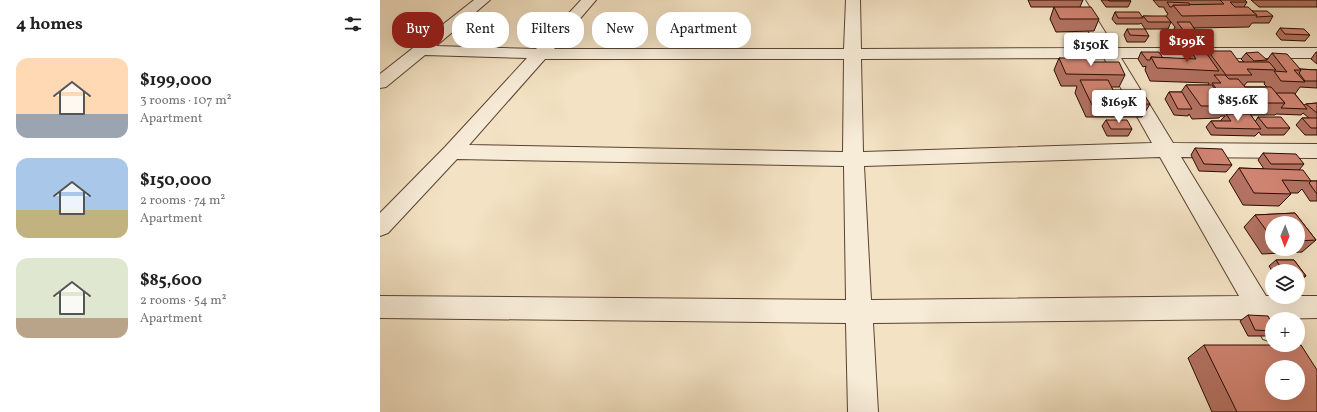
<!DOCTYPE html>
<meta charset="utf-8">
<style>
body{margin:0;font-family:Vollkorn,serif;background:#f6f6f6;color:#222;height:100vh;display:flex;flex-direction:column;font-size:15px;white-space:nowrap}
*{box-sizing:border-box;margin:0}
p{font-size:13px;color:#767676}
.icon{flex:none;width:22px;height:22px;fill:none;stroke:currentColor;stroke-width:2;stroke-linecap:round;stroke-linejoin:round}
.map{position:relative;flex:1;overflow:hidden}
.details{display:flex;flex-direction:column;background:#fff;width:380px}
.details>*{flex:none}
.guide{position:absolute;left:12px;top:12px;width:380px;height:36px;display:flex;gap:8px}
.needle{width:26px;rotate:181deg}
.controls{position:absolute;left:885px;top:216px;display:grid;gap:8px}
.controls a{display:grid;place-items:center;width:40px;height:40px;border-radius:50%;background:#fff;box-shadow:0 4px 16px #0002;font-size:20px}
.price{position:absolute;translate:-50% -34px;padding:0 9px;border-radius:4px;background:#fff;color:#222;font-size:13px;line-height:26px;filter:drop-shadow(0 1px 2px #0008)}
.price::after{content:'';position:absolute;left:50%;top:24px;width:12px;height:9px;margin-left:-6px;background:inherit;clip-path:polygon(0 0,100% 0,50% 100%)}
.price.active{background:#8f2418;color:#fff}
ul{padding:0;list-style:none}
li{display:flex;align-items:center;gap:12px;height:100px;padding:0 16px}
li span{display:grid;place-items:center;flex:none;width:112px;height:80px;border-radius:12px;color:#555}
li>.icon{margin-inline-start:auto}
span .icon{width:48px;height:48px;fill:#fffc;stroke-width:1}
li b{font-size:17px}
h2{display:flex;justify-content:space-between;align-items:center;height:48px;padding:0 16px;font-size:17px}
.pill{padding:0 14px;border-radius:16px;background:#fff;box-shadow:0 4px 16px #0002;font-size:14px;line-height:36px}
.pill.active{background:#8f2418;color:#fff}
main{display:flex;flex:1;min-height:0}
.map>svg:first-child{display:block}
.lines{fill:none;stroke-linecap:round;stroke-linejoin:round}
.minor-casing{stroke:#5c4232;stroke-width:2}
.minor{fill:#f7ecd8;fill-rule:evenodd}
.wall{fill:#b37262;stroke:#2a0d01;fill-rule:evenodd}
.building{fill:#d08472;stroke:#2a0d01;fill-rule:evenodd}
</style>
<main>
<section class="details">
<h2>4 homes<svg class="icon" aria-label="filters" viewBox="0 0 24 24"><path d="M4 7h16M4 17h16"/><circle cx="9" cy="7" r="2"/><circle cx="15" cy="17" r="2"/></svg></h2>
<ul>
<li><span style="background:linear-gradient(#ffd9b3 70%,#9aa5b1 0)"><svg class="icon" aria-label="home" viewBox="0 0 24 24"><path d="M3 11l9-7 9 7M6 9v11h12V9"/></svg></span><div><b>$199,000</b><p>3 rooms · 107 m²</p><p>Apartment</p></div></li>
<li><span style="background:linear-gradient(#a9c7e8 65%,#c2b280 0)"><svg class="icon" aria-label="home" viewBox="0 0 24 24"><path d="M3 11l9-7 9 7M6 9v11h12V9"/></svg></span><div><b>$150,000</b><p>2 rooms · 74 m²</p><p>Apartment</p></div></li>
<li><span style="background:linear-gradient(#dfe7d0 75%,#b9a48a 0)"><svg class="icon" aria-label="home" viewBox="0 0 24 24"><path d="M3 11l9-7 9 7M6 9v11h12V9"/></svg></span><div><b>$85,600</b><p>2 rooms · 54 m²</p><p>Apartment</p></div></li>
</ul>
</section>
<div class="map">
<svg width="937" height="412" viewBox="0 0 937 412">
<rect width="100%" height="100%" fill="#f3e2c3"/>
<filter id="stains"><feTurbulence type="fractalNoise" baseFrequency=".005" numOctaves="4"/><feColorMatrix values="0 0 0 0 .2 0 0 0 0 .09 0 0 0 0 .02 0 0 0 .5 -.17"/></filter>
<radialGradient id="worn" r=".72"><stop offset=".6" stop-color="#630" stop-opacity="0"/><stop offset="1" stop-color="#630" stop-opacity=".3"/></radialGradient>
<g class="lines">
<defs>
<path id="minor" d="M94 0H110L56 46 156 49 201 0H216L174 49H464L466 0H480L481 49 718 48 691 0H705L735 48H937V58H741L793 143 937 144V158L801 157 886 296H937V318L892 319V342L883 339 872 319 493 323 498 412H468L466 323 0 318V296L466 300 464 166 77 159 8 233 0 236V213L65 147 147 58 45 55 6 87 0 88V74ZM724 58 772 143 483 152 481 59ZM165 59H464L463 152 89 145ZM780 157 859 296 491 300 484 166Z"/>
</defs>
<use href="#minor" class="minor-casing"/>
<use href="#minor" class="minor"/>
</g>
<g class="wall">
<path d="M648 0H703L700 7 719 19 714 31 676 32 670 19 674 7H651Z"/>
<path d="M721 0H750L751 1 748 7H726Z"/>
<path d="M773 0H865L867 2 864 7 872 11 893 16 889 23H872L869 27 814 28 819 36 816 42H803L794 29 795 27 791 22 788 29H765L761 23 760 24H736L732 19 735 12 763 17V16L786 17 788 13H787L784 8V7H779Z"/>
<path d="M871 0H937V7H879Z"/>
<path d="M900 28 930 35 925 41 901 40 896 34Z"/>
<path d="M747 29 769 36 765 42H747L744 35Z"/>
<path d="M828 51 859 62H864L861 59 866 53 887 60 892 53 920 69 937 70V88L920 87 915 94 924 105 926 104 937 103V135H925L916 125 922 118H929L923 113 921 115 896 114 895 115H871L875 122 878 117 910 128 904 135H881L879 132 875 136 831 135 826 127 831 121H841V120L845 116H841L839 118 812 119 809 114 808 116 794 115 785 99 789 92H801L806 85H828L829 83 770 81 765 70 766 66 763 67 758 59 761 52 783 58 809 59 812 53 827 54ZM867 82H885L884 84 887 87H865L864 86Z"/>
<path d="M936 52H937V64L931 59Z"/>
<path d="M679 58 712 62 745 75 739 87H731L733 90 770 104 762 117H706L695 93 697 86H681L674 70Z"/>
<path d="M726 120 752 129 748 136H727L722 126Z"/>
<path d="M815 148 852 165 846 172 819 171 811 155Z"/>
<path d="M883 153 924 164 919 170 931 181H937V201H930L922 189 918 193H910L911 194 899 206 863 205 849 181 859 168 884 169 878 160Z"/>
<path d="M915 213 936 240 922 252 882 254 864 227 875 215ZM892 223H918V249H892Z"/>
<path d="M896 260H914L926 276 918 282V271H892L889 266Z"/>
<path d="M868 315 892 324V333L888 336H868L860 321Z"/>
<path d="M824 345 937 412H832L808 358Z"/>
</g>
<g class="building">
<path d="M728 0H750L751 1H729Z"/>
<path d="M840 0H865L867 2H850L855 7H868L877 15 802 16 793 5 844 4Z"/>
<path d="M787 2 809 3 810 5H793L792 7H790Z"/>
<path d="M674 7H711L719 19H680Z"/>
<path d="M872 11H887L893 16 876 17 877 15Z"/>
<path d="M735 12H759L763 18H738Z"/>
<path d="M763 16H786L791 22H768Z"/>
<path d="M797 22H810L819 36 807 35Z"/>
<path d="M900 28 924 29 930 35 905 34Z"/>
<path d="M747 29H765L769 36 750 35Z"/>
<path d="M828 51H851L859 62H889L896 70 867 69 872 75H846Z"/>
<path d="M761 52H779L783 58 771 57 770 60H767Z"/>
<path d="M878 52 887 60 874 61 866 53Z"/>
<path d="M812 53 827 54 839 71 777 68 771 57 816 59Z"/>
<path d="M892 53 907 54 921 70H914L925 82 901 81 894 71 907 72Z"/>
<path d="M679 58H710L712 62H739L745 75 686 74Z"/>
<path d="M920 69 937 70V81H925L919 73 921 70Z"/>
<path d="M834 75H845L849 79H858L865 87H891L905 103H847L832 83H841Z"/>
<path d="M700 80H728L733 90H761L770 104 712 105Z"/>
<path d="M806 85H832L848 106H821Z"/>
<path d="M789 92H802L812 109H798Z"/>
<path d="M896 93H914L927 109 901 108 905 103Z"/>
<path d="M937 103V113L926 104Z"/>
<path d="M846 114H870L881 129 836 128 831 121H851Z"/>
<path d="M878 117H901L910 128H887Z"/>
<path d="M922 118H937V128H931Z"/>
<path d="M726 120H747L752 129H731Z"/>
<path d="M815 148 842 149 852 165 824 164Z"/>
<path d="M883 153 916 154 924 164H891Z"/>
<path d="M859 168 923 170 931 181 902 180 911 194 874 193Z"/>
<path d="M931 181H937V194L929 183Z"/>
<path d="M915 213 936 240 918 241V223H892V238L875 215Z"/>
<path d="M896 260H914L926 276H918V271H903Z"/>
<path d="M868 315 888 316 892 324V331L875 330Z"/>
<path d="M824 345H921L937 370V412H857ZM892 367H918V393H892Z"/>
</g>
<rect width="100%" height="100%" filter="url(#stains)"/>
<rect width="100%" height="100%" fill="url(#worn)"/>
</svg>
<div class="controls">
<a><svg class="needle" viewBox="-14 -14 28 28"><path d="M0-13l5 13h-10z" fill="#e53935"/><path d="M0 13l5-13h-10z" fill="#767676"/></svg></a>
<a><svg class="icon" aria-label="layers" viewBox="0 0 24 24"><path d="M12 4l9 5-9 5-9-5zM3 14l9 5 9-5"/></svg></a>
<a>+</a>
<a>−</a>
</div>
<b class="price active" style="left:807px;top:63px">$199K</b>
<b class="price" style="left:711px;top:67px">$150K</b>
<b class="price" style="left:858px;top:122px">$85.6K</b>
<b class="price" style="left:739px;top:124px">$169K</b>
<div class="guide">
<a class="pill active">Buy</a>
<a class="pill">Rent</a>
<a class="pill">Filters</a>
<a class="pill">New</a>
<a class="pill">Apartment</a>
</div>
</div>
</main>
